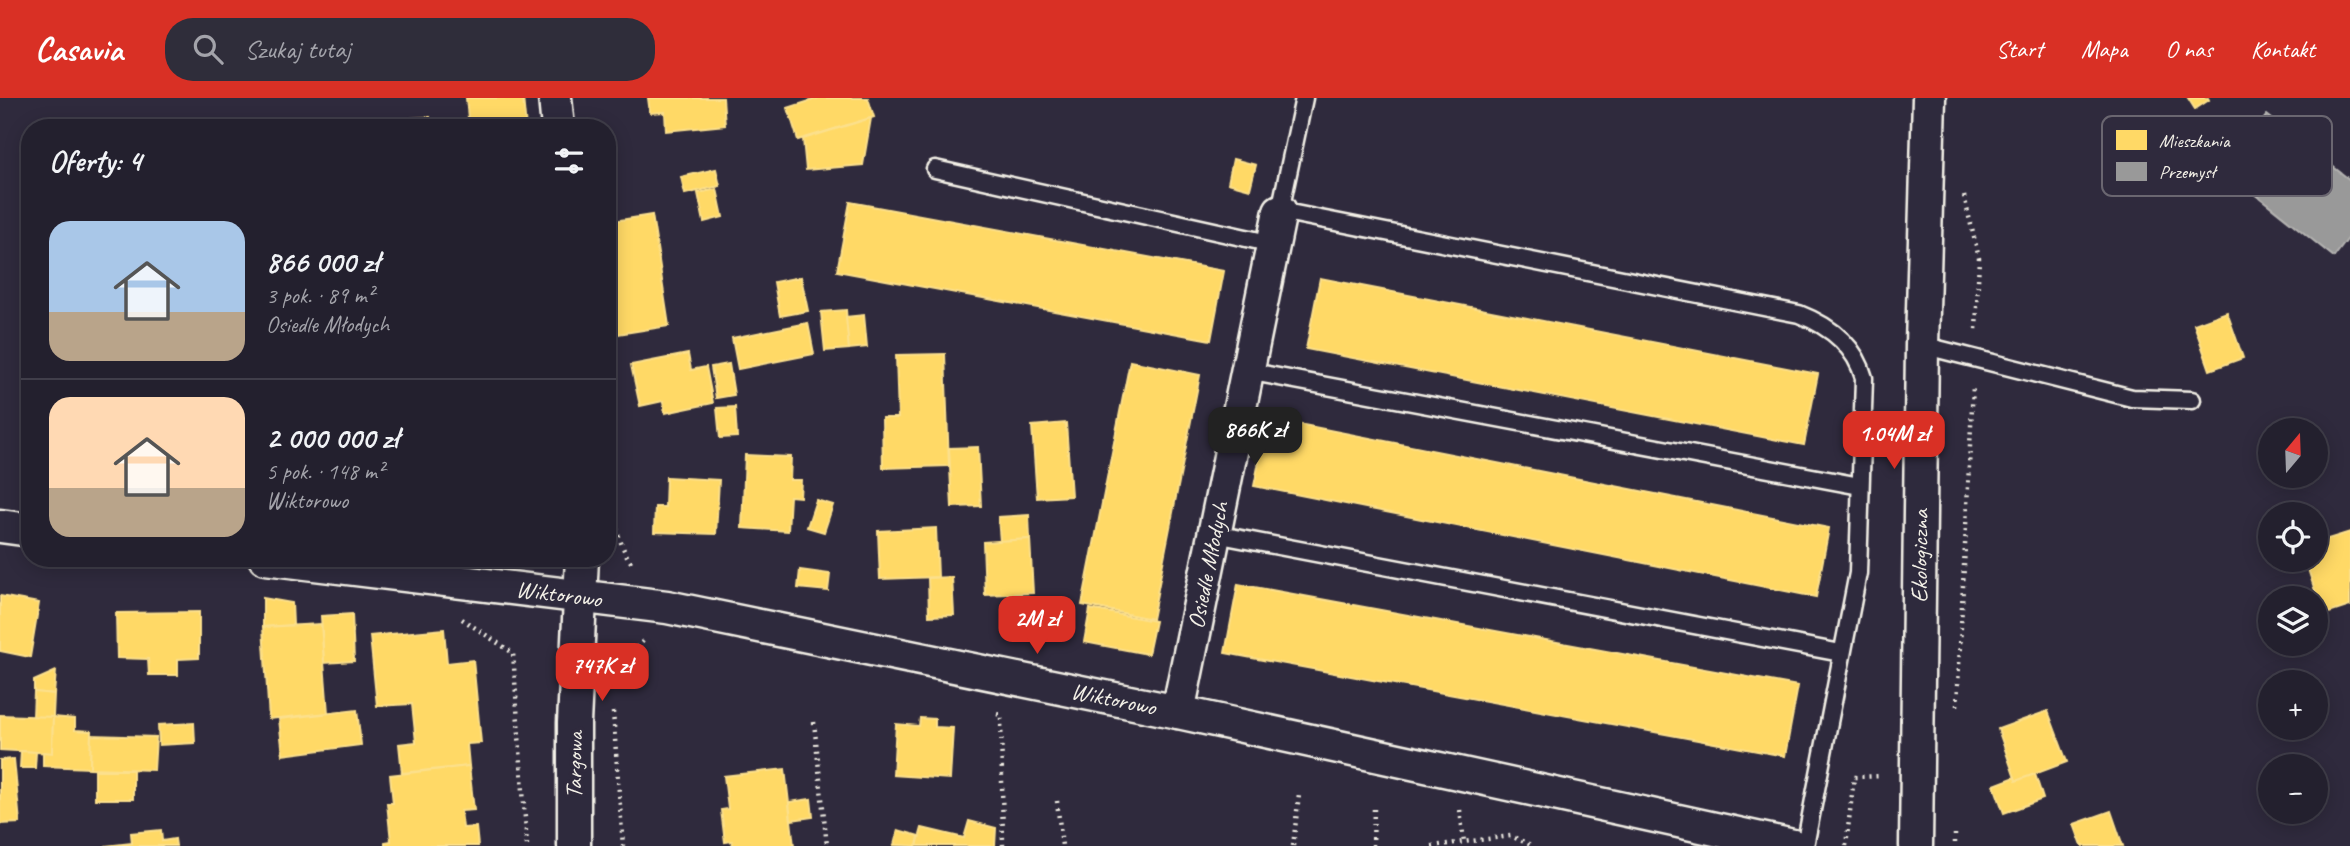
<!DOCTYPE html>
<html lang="pl">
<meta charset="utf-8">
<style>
body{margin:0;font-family:Caveat,sans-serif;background:#2f2d3a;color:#f1f3f6;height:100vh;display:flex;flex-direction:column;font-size:26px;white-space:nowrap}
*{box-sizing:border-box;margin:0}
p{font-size:23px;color:#a3a3aa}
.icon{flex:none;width:38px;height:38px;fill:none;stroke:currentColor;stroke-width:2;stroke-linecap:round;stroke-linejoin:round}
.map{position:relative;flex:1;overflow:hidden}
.side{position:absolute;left:21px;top:21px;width:595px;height:448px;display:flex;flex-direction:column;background:#23202e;border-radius:28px;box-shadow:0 4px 18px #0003,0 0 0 2px #403e4a}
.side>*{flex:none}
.needle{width:46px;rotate:19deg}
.controls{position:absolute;left:2258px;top:320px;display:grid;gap:14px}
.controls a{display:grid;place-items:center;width:70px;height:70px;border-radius:50%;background:#23202e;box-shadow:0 4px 18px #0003,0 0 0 2px #403e4a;font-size:35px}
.price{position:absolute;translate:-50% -60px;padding:0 16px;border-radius:14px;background:#d93025;color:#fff;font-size:23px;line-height:46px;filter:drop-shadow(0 2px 4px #0008)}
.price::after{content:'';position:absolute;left:50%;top:42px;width:21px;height:16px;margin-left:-10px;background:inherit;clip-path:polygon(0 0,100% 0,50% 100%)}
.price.active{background:#222;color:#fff}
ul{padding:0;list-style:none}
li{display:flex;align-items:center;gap:21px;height:175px;padding:0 28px}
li+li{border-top:2px solid #403e4a}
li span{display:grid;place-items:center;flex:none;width:196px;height:140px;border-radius:21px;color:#555}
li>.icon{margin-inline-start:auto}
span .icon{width:84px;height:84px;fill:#fffc;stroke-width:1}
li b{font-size:30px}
h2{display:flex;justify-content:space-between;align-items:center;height:84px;padding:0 28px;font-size:30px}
header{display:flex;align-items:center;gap:42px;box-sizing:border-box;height:98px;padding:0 35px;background:#d93025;color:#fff}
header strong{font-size:33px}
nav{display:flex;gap:38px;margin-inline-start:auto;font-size:24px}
.search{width:490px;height:63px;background:#2f2d3a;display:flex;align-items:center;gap:18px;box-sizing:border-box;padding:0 24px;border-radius:28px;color:#a3a3aa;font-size:26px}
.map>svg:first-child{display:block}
.homes{fill:#ffd966;stroke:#fce08d;stroke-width:2}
.industry{fill:#999;stroke:#b4b3b1;stroke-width:2}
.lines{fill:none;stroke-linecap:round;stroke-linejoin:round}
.service-casing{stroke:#f4f1e8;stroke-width:21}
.minor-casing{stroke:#f4f1e8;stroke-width:37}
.path{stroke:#f4f1e8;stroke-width:4.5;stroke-dasharray:2 5;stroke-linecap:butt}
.service{stroke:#2f2a3d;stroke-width:16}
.minor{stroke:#2f2a3d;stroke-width:32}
.labels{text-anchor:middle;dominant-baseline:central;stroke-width:7;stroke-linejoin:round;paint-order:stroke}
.street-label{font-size:24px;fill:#f4f1e8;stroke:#2f2a3d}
.key{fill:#2f2a3d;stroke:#6a6670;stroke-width:2}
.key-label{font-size:19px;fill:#f4f1e8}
</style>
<header>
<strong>Casavia</strong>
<div class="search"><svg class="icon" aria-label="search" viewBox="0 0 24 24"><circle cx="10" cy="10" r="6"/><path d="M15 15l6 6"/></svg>Szukaj tutaj</div>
<nav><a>Start</a><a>Mapa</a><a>O nas</a><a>Kontakt</a></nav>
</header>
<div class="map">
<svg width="2350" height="748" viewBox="0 0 2350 748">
<rect width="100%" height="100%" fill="#2f2a3d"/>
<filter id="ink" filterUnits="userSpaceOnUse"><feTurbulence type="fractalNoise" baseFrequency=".0143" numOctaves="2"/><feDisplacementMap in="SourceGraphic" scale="14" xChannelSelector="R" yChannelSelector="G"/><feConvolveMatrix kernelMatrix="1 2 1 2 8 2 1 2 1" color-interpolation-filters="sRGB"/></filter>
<g filter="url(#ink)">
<g class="homes">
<path d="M466 0H523L526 30H469Z"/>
<path d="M648 0H723L725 27 666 33 665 14 650 15Z"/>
<path d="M819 0H868L874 19 798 42 788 10Z"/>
<path d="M2188 0H2208L2209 2 2195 11Z"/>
<path d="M430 19 431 30H369L368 22Z"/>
<path d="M871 20 863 67 806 72 803 41Z"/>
<path d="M1233 61 1256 67 1250 91 1228 85Z"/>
<path d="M716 71 720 88 685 96 681 79Z"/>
<path d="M717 91 723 119 704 124 698 95Z"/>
<path d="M850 104 1224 173 1211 242 837 173Z"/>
<path d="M652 117 669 228 611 237 607 215V124Z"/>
<path d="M801 179 808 213 780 218 774 184Z"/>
<path d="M1320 180 1818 276 1804 347 1306 251Z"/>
<path d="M846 212 849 251 825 253 821 214Z"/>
<path d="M2227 214 2243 260 2210 272 2194 226Z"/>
<path d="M864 217 867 249 849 251 846 219Z"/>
<path d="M808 225 814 256 738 271 732 240Z"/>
<path d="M688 256 691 272 706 269 713 305 665 315 663 303 640 308 631 267Z"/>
<path d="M945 256 949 368 883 370 882 320H898L896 257Z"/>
<path d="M1130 263 1200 277 1152 521 1082 507Z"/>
<path d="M729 266 734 297 716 300 711 269Z"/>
<path d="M735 309 737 339 720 340 717 310Z"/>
<path d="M1268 320 1829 430 1816 499 1254 388Z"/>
<path d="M1066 325 1071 398 1037 400 1032 328Z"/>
<path d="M978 349 981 408 952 409 949 350Z"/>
<path d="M745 357 791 359 790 382H801L800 399 790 398 788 433 742 430Z"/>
<path d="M666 379 719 382 716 436 654 434 655 409H665Z"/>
<path d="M816 402 833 407 824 434 807 429Z"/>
<path d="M1029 417 1030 441 1000 443 998 419Z"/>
<path d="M936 430 938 479 880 481 878 433Z"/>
<path d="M2350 434V508L2323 517 2305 462H2315V445Z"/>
<path d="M1030 441 1033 495 985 497 983 444Z"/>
<path d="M800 472 830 476 828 493 798 490Z"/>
<path d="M952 479 954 517 929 518 928 480Z"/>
<path d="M1238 486 1798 588 1785 658 1225 555Z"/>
<path d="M0 498 39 505 30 559 0 553Z"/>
<path d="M263 500 292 505 293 527 263 529Z"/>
<path d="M1090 511 1155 523 1148 556 1084 544Z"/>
<path d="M199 514V560L178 561V577H149L148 561 117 560 116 515Z"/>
<path d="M352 516 354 563 324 565 321 518Z"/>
<path d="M321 526 328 615 269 621 263 529Z"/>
<path d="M444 531 447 565 473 562 481 645 467 646 469 668 402 675 399 646 416 644 412 606 377 608 370 538Z"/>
<path d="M56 573 54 596 34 594V583Z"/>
<path d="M34 594 54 596 53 619H33Z"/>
<path d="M357 612 361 647 283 657 279 621Z"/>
<path d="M2048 613 2067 664 2016 683 1998 631Z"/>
<path d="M0 617 53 619 52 655 0 652Z"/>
<path d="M53 619 75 621V632L91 633 90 670 43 668V654L52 655Z"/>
<path d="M920 620 935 621V629L953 630 950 681 893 677 896 626 919 628Z"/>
<path d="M194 625 195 645 159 647 158 627Z"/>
<path d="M91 637 156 639 154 672 90 670Z"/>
<path d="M21 653 36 654 35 670H20Z"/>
<path d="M14 661 20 725 0 726V662Z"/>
<path d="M469 668 474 712 461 713 463 730 476 729 478 748H385V744L391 743 387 705H393L390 677Z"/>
<path d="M785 671 794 748H733L732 743 725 744 721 712 728 711 724 678Z"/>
<rect x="95" y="672" width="38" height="29"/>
<path d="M2035 676 2043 701 2004 715 1994 687 2015 679 2016 683Z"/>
<path d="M811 701 813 719 791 722 789 704Z"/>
<path d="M2111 713 2123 748H2082L2074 726Z"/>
<path d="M969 723 996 730 995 748H917L922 730 964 740Z"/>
<path d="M161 732 162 743 175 741 176 748H105L132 745 131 735Z"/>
<path d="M898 732 919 738 917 748 894 747Z"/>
</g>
<path class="industry" d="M2267 17 2350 82V138L2334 159 2224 71Z"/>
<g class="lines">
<defs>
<g id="service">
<path d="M1304 0 1280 113 1799 216C1830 228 1855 247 1864 280L1858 475 1805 748"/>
<path d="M935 71 1273 146"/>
<path d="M1922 247 2132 300 2192 302"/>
<path d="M1247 273 1860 388"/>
<path d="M1215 436 1841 555"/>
</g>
<g id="minor">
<path d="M555 0 558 30"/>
<path d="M0 428 30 432"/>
<path id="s1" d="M265 460 667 509 1178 614 1793 748"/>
<path id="s2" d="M1178 614 1280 113"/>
<path d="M574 748V625L582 460"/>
<path id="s3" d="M1916 748 1922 247 1929 0"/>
</g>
</defs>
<use href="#service" class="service-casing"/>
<use href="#minor" class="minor-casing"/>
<g class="path">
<path d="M1964 98 1979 160 1976 234"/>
<path d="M607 347C611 383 610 440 634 468"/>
<path d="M462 521 513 555 527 748"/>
<path d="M613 575 643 543"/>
<path d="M1957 608 1973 288"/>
<path d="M613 614 623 748"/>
<path d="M997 616 1001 617 1003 748"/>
<path d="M814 624 827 748"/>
<path d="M1057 703 1062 748"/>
<path d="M1460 712 1464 744"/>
<path d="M1955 736V748"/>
<path d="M1293 748 1299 696"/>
<path d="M1373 748 1374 711"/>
<path d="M1432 748 1511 738 1533 748"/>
<path d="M1846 748 1854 679 1882 678"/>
</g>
<use href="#service" class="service"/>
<use href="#minor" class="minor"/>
</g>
</g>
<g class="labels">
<g class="street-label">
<text stroke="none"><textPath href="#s3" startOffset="290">Ekologiczna</textPath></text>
<text stroke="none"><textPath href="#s2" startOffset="150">Osiedle Młodych</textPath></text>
<text stroke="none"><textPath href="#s1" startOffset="296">Wiktorowo</textPath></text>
<text stroke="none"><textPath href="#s1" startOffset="861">Wiktorowo</textPath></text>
<text transform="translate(574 667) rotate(-89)">Targowa</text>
</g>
</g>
<rect x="2102" y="18" width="230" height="80" rx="10" class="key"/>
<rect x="2116" y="32" width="31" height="20" fill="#ffd966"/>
<rect x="2116" y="64" width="31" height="19" fill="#999"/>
<g class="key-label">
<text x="2159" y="49">Mieszkania</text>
<text x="2159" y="80">Przemysł</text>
</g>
</svg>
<div class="controls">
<a><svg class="needle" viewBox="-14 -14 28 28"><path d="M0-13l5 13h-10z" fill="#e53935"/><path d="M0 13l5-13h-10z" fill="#a3a3aa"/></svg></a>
<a><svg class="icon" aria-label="locate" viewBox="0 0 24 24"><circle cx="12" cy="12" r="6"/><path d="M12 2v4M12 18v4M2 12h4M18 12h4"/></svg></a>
<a><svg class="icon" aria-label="layers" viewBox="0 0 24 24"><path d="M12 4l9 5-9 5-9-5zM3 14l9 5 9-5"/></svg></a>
<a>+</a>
<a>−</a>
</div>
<b class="price active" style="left:1255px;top:369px">866K zł</b>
<b class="price" style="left:1894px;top:373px">1.04M zł</b>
<b class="price" style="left:1037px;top:558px">2M zł</b>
<b class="price" style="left:602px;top:605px">747K zł</b>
<section class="side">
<h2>Oferty: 4<svg class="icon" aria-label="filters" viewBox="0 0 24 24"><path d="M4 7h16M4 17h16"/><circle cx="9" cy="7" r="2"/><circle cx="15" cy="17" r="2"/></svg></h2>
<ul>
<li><span style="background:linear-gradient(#a9c7e8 65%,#b9a48a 0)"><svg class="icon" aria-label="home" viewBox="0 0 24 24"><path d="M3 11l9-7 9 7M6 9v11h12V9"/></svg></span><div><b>866 000 zł</b><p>3 pok. · 89 m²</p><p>Osiedle Młodych</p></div></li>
<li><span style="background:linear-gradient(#ffd9b3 65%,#b9a48a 0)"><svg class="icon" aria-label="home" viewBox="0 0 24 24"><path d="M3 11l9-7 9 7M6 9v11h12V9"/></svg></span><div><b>2 000 000 zł</b><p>5 pok. · 148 m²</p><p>Wiktorowo</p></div></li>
</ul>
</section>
</div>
